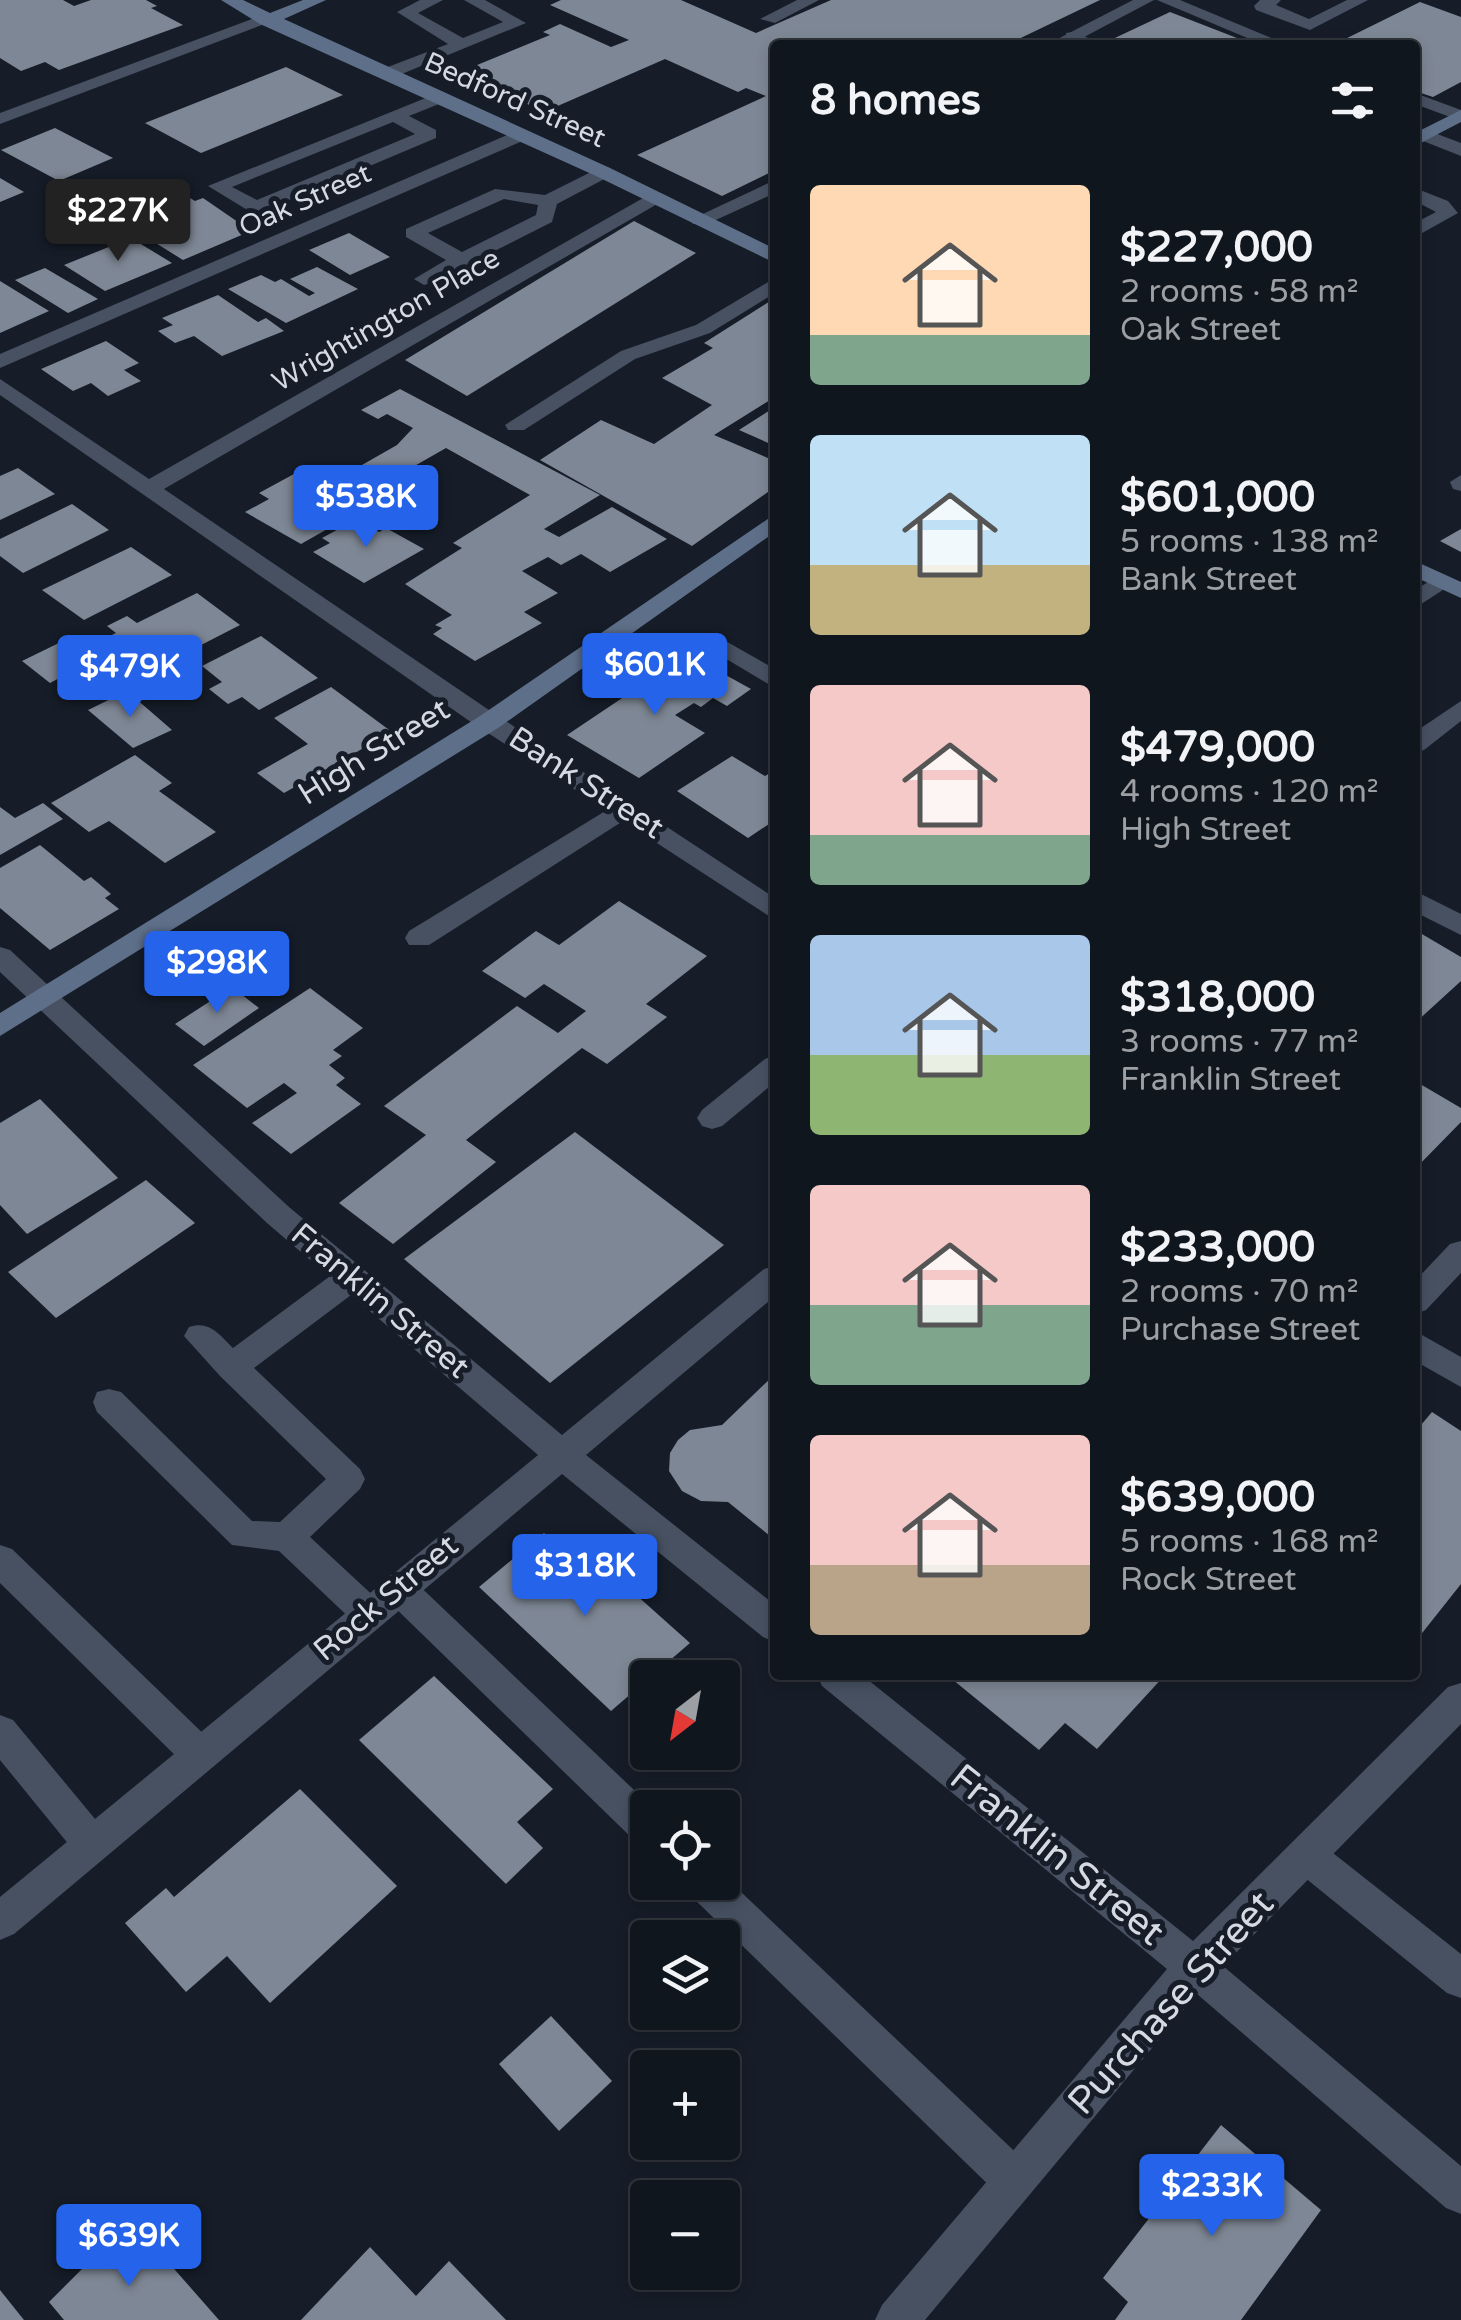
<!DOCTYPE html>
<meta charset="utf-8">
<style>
body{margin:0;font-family:"Varela Round",sans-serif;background:#1e232b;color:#f1f3f6;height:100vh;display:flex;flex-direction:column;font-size:38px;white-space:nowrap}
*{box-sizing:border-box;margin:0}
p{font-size:32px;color:#9c9fa4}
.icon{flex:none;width:55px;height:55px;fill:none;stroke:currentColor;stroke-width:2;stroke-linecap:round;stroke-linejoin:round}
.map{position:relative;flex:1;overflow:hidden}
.sheet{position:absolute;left:770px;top:40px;width:650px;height:1640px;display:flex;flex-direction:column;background:#10161e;border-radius:10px;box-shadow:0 5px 15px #0003,0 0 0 2px #30353c}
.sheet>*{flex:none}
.needle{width:65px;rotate:211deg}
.controls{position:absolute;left:630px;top:1660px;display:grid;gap:20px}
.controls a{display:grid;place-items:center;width:110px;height:110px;border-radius:10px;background:#10161e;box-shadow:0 5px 15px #0003,0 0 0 2px #30353c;font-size:50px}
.price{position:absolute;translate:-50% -85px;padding:0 22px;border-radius:10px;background:#2563eb;color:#fff;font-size:32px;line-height:65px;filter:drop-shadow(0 2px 5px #0008)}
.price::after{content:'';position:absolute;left:50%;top:60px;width:30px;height:22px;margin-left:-15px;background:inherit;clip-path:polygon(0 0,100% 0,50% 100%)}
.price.on{background:#222;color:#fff}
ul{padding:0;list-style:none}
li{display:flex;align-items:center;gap:30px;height:250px;padding:0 40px}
li span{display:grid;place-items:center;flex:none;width:280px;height:200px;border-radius:10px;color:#555}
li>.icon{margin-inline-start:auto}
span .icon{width:120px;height:120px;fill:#fffc;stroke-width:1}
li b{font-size:42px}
h2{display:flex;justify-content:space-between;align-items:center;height:120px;padding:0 40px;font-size:42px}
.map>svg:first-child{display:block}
.building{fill:#7e8795}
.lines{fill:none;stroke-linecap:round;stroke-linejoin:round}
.lane{fill:#475162;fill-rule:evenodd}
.street{fill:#475162;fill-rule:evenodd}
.secondary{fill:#5e6f89;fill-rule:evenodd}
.labels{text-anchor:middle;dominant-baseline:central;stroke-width:10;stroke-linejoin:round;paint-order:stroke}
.far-street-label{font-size:28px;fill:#d5dae2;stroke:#161d28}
.street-label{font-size:32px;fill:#d5dae2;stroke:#161d28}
.near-street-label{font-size:38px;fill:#d5dae2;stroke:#161d28}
</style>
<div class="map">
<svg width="1461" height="2320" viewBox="0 0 1461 2320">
<rect width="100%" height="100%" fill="#161d28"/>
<g class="building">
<path d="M0 0H63L74 6 91 0H146L157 6 151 8 183 25 59 70 45 62 21 71 0 58Z"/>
<path d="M561 0H681L756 33 831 0H1100L1006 45H775V170L722 196 637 155 766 96 746 88 738 92 665 59 544 112 460 72 550 35 543 32 560 24 611 47 629 40 550 5Z"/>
<path d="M1420 2 1461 17V82L1433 97 1415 91V45H1333Z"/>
<path d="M1170 12 1255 45H1100Z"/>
<path d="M286 67 343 95 201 153 145 123Z"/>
<path d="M55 128 113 158 59 181 1 150Z"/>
<path d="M0 178 24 192 0 202Z"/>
<path d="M170 186 195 201 203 198 251 231 183 260 130 227 153 218 129 203Z"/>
<path d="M634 221 696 253 467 396 405 360Z"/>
<path d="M349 233 390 257 350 275 309 250Z"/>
<path d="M131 238 172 263 105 291 64 265Z"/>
<path d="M317 267 358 289 286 323 228 289 261 275 275 282 281 279 309 296 315 293 290 279Z"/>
<path d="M45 268 98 299 68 313 15 280Z"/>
<path d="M0 281 49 311 0 333Z"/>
<path d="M218 295 258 322 266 318 284 331 222 356 194 336 175 343 158 331 173 325 162 318Z"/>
<path d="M775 298V397L714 435 775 461V487L692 546 540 460 601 420 654 444 712 405 662 378 713 348 704 343Z"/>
<path d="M106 341 139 363 124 370 141 381 108 396 91 383 73 391 41 369Z"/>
<path d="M400 389 600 495 544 529 559 537 612 507 667 539 610 572 581 554 561 565 548 557 522 571 558 593 524 612 542 623 475 661 433 634 442 628 435 625 452 615 405 584 462 548 453 543 530 495 446 448 362 496 373 503 301 544 245 512 269 499 259 493 294 474 338 499 353 491 334 481 397 445 413 428 387 414 378 419 361 410Z"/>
<path d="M775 407V446L739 430Z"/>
<path d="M18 468 55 494 0 520V476Z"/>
<path d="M72 504 109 530 23 573 0 556V539Z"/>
<path d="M357 519 379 532 386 528 424 549 364 583 313 552 330 543 322 538Z"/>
<path d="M1461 529V552L1440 541Z"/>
<path d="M131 547 172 575 84 620 42 590Z"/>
<path d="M197 593 240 625 137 678 93 644 116 633 107 626 127 616 137 623Z"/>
<path d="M261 636 318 678 259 710 242 697 228 704 209 689 222 682 202 666Z"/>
<path d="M63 641 90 662 50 683 22 661Z"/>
<path d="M679 660 711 679 722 673 751 689 727 706 713 698 701 707 694 703 675 715 705 733 639 778 567 735Z"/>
<path d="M331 687 392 732 284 793 257 773 308 744 274 718Z"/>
<path d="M127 691 172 730 133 748 88 710Z"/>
<path d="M135 755 172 783 159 791 216 832 165 863 109 821 89 832 51 803Z"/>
<path d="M732 756 765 776 775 770V820L748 838 677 791Z"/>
<path d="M43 803 63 819 0 855V807L15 818Z"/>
<path d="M40 845 84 881 91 877 111 894 105 898 119 909 50 950 0 908V868Z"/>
<path d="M619 901 707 956 646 1004 667 1017 607 1064 582 1048 466 1140 496 1162 393 1244 339 1203 426 1135 384 1106 517 1006 558 1033 586 1011 544 984 525 998 482 971 536 931 559 945Z"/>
<path d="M1415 930 1461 957V981L1415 1023Z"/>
<path d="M232 987 259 1008 204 1046 175 1024Z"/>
<path d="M310 988 363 1028 333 1050 342 1056 329 1065 345 1078 336 1085 361 1104 291 1154 252 1123 297 1093 284 1083 247 1108 193 1065Z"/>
<path d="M1415 1081 1461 1108V1122L1415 1169Z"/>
<path d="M40 1099 118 1178 27 1234 0 1205V1123Z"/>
<path d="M575 1132 724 1245 550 1383 404 1259Z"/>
<path d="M146 1180 195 1223 56 1318 8 1272Z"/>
<path d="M775 1374V1540L728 1502 701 1501 682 1491 669 1471 670 1453 678 1440 690 1430 722 1425Z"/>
<path d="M1432 1412 1461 1431V1584L1415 1642V1432Z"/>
<path d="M544 1533 574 1562 587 1551 690 1643 611 1711 479 1587Z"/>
<path d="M947 1675H1165L1097 1749 1065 1723 1039 1750Z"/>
<path d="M434 1676 553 1789 517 1822 543 1848 506 1884 359 1740Z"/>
<path d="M300 1789 397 1886 270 2003 227 1956 186 1992 125 1923 166 1888 174 1897Z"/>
<path d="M551 2016 612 2081 559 2131 499 2064Z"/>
<path d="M1221 2125 1321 2210 1241 2320H1115L1128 2302 1103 2278Z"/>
<path d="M120 2231 142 2257 154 2246 219 2320H64L49 2302Z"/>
<path d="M370 2247 416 2296 449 2261 506 2320H301Z"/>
<path d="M0 2290 24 2320H0Z"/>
</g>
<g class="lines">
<g class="lane">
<path d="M420 0H443L418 13 463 38 503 22 464 0H485L526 23 392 78H380V70L448 44 397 12Z"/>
<path d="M1157 0H1180L1288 45H1264Z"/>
<path d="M1260 0H1281L1276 5 1309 19 1347 0H1368L1310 30 1256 10 1254 6Z"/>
<path d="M1072 32 1097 41 1100 45 1066 41V33Z"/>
<path d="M438 93 444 94V102L409 116 436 130V138L263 211H249L208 186ZM393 122 415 134 257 200 232 187Z"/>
<path d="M1415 93 1461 110V121L1415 104Z"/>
<path d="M1424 129 1461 143V156L1418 139 1415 135Z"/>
<path d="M603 166 610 168V176L557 204 552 222 431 283 424 285 414 279 446 260 406 237V229L495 189 545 195ZM504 199 538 205 536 215 462 252 428 233Z"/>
<path d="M1415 188 1448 201 1458 213 1415 237V223L1436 212 1415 201Z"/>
<path d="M775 278V293L710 333 635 359 524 430H508L505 425 621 351 696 325Z"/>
<path d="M1461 475V491L1453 489 1450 482Z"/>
<path d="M1441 574 1453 581 1449 586 1415 608V590Z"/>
<path d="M722 639 775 669V688L713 651 710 646Z"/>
<path d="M625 799 638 808 634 814 429 945H409L405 938 409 931Z"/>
<path d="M1415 891 1461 914V935L1415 912Z"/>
<path d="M775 1055V1082L722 1126 712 1129 702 1126 697 1118 702 1110 765 1059Z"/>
<path d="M1461 1241V1273L1426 1310 1415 1314V1281L1450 1244Z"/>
<path d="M352 1265 363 1268 368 1277 363 1286 254 1368 360 1469 365 1479 360 1489 310 1537 380 1602 386 1613 380 1624 368 1629 356 1624 279 1551 232 1545 97 1412 93 1402 97 1392 109 1389 121 1392 252 1521 280 1522 326 1479 220 1376 184 1336 189 1327C209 1320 219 1334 233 1348L341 1268Z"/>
<path d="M0 1545 12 1549 212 1742 217 1754 212 1766 199 1771 186 1766 0 1583Z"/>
<path d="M398 1573 410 1577 653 1808H648V1846L635 1841 386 1599 381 1588 386 1577Z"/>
<path d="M0 1715 13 1720 105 1831 111 1844 105 1857 92 1862 79 1857 0 1760Z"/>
<path d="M1306 1837 1319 1842 1461 1954V1998L1447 1993 1293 1868 1287 1855 1293 1842Z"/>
<path d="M722 1874 1029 2165 1035 2180 1029 2195 1014 2201 999 2195 690 1895 685 1882H722Z"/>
</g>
<g class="street">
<path d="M797 0H819L775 23 760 19Z"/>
<path d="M1133 0H1154L1069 45H1046Z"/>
<path d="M260 16 275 20 0 124V113Z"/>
<path d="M521 129 530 135 527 139 0 368V354Z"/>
<path d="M775 180V193L707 224H693L690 220Z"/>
<path d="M652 193 662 199 659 203 164 489 486 708 775 898V920L468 720 0 395V379L149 479Z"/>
<path d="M1461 701V721L1424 750 1415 752V732Z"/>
<path d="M0 947 10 950 289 1207 562 1435 764 1269 775 1266V1296L586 1455 775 1605V1642L763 1637 562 1474 14 1934 0 1940V1897L538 1455 267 1223 0 972Z"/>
<path d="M1415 1331 1461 1357V1387L1415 1361Z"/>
<path d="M817 1675H862L1193 1941 1448 1687 1461 1683V1724L1223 1966 1461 2166V2214L1446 2208 1197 1994 925 2320H875L882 2305 1167 1969 822 1686Z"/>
</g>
<g class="secondary">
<path d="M221 0H243L270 13 303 0H326L284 19 610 168 775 249V263L596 176 260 24Z"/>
<path d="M1461 110V122L1415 146V133Z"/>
<path d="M775 514V532L498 728 0 1036V1013L480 716Z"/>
<path d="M1415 561 1461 582V598L1415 577Z"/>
</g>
</g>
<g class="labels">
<g class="far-street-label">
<text transform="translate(515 100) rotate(24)">Bedford Street</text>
<text transform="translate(305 200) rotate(-24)">Oak Street</text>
<text transform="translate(386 320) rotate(-30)">Wrightington Place</text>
</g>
<g class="street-label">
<text transform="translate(374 752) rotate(-32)">High Street</text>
<text transform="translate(586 783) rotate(33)">Bank Street</text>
<text transform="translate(380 1301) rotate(40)">Franklin Street</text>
<text transform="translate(386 1598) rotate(-40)">Rock Street</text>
</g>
<g class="near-street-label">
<text transform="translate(1057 1855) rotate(39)">Franklin Street</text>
<text transform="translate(1171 2003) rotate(-48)">Purchase Street</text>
</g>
</g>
</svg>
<div class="controls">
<a><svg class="needle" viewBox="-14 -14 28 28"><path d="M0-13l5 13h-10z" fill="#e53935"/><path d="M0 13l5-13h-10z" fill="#9c9fa4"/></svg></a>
<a><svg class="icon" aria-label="locate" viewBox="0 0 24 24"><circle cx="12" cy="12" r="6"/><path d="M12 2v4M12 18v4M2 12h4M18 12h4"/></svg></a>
<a><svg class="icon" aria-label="layers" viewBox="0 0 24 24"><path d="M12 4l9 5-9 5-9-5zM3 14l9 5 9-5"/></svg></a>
<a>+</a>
<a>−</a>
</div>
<b class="price on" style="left:118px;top:264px">$227K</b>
<b class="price" style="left:366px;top:550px">$538K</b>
<b class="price" style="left:655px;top:718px">$601K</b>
<b class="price" style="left:130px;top:720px">$479K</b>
<b class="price" style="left:217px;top:1016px">$298K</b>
<b class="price" style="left:585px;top:1619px">$318K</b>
<b class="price" style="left:1212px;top:2239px">$233K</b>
<b class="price" style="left:129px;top:2289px">$639K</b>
<section class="sheet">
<h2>8 homes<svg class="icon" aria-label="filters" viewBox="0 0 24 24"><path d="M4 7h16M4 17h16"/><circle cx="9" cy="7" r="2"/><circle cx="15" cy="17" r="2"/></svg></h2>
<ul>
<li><span style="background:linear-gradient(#ffd9b3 75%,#7fa58c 0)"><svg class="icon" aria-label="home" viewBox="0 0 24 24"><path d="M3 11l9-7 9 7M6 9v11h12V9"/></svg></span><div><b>$227,000</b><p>2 rooms · 58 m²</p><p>Oak Street</p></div></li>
<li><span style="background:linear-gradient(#bfe0f5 65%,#c2b280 0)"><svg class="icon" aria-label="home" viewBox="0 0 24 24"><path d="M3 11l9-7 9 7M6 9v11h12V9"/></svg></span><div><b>$601,000</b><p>5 rooms · 138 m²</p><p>Bank Street</p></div></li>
<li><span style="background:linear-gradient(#f6c9c9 75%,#7fa58c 0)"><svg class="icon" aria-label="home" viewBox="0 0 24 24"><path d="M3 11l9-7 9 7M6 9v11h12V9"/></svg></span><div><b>$479,000</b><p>4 rooms · 120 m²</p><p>High Street</p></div></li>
<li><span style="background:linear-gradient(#a9c7e8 60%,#8fb573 0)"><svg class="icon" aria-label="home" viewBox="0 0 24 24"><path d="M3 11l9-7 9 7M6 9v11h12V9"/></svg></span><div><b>$318,000</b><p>3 rooms · 77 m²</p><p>Franklin Street</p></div></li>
<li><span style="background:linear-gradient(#f6c9c9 60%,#7fa58c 0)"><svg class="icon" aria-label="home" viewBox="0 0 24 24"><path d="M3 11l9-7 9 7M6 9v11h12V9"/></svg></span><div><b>$233,000</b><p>2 rooms · 70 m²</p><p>Purchase Street</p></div></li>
<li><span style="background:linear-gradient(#f6c9c9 65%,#b9a48a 0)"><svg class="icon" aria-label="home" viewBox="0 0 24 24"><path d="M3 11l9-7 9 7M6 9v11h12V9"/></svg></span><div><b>$639,000</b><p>5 rooms · 168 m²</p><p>Rock Street</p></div></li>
</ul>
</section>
</div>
